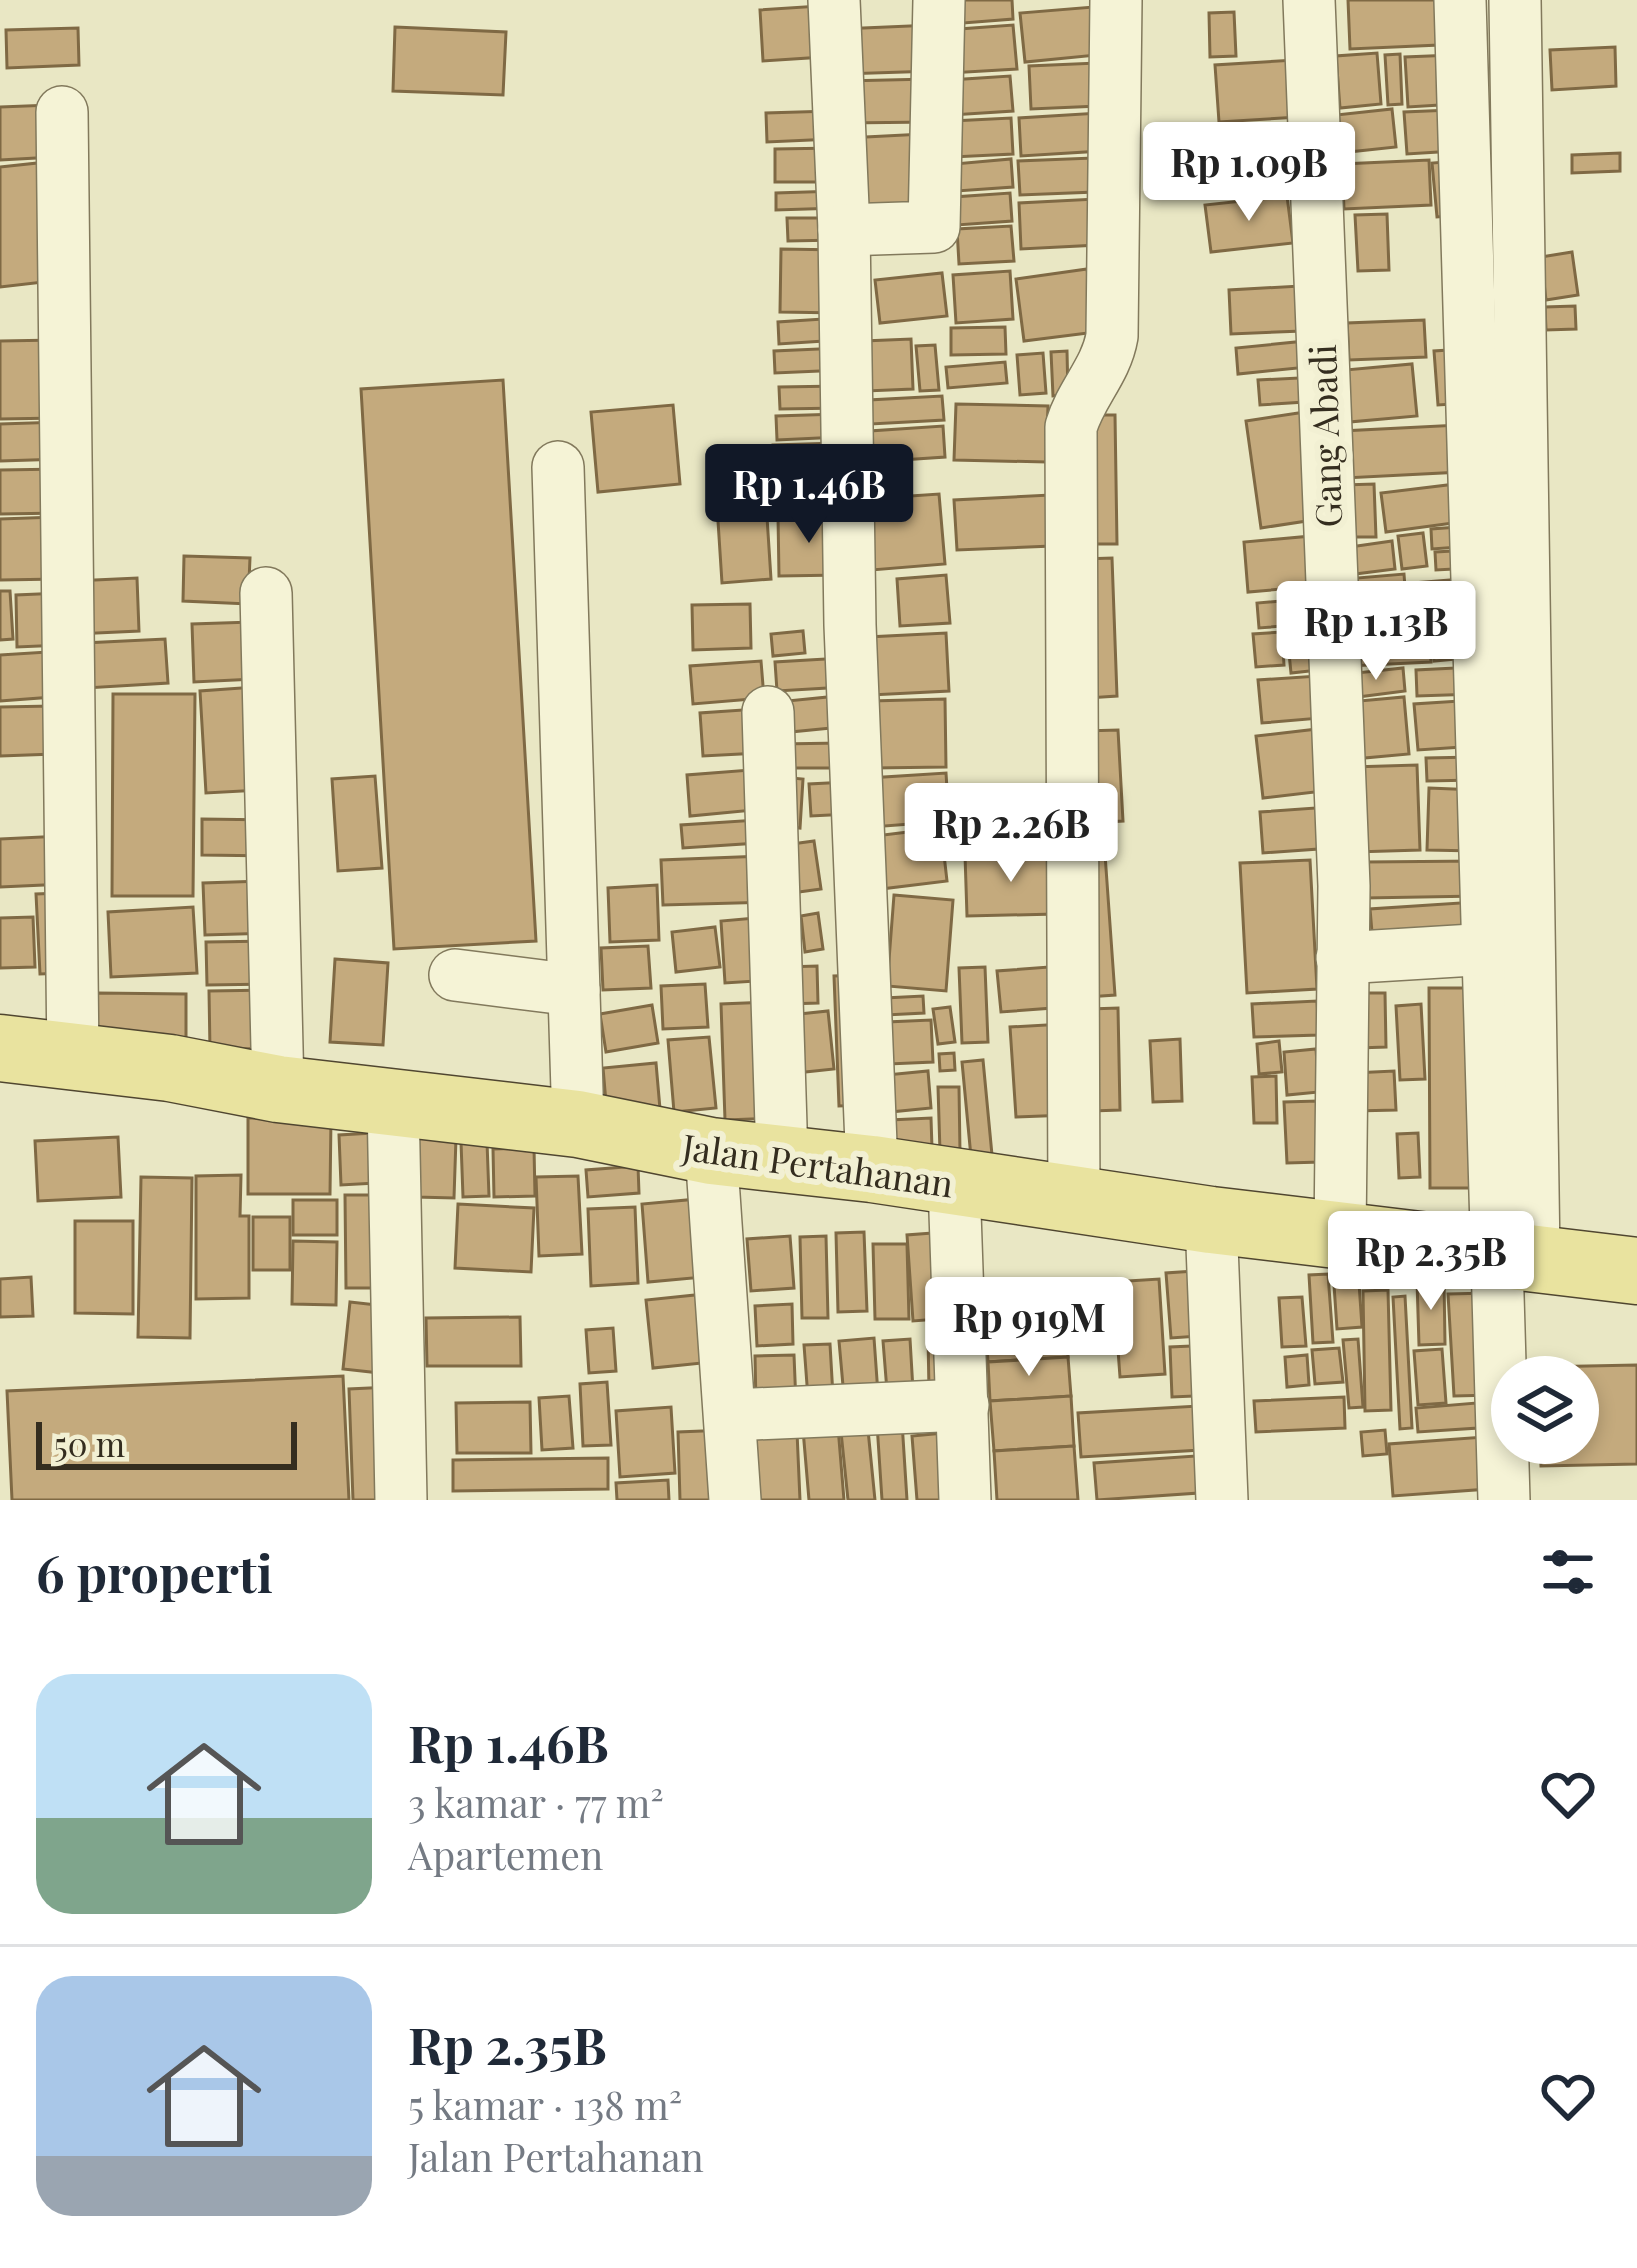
<!DOCTYPE html>
<html lang="id">
<meta charset="utf-8">
<style>
body{margin:0;font-family:"Playfair Display",serif;background:#f2f2f3;color:#1f2937;height:100vh;display:flex;flex-direction:column;font-size:45px;white-space:nowrap}
*{box-sizing:border-box;margin:0}
p{font-size:39px;color:#747a83}
.icon{flex:none;width:66px;height:66px;fill:none;stroke:currentColor;stroke-width:2;stroke-linecap:round;stroke-linejoin:round}
.map{position:relative;height:1500px;overflow:hidden}
.drawer{display:flex;flex-direction:column;background:#fff;flex:1}
.drawer>*{flex:none}
.buttons{position:absolute;left:1491px;top:1356px;display:grid;gap:24px}
.buttons a{display:grid;place-items:center;width:108px;height:108px;border-radius:50%;background:#fff;box-shadow:0 6px 18px #0003;font-size:60px}
.scale{position:absolute;left:36px;bottom:30px;width:261px;box-sizing:border-box;padding-left:12px;border:6px solid #342d1f;border-top:0;font-size:33px;line-height:42px;white-space:nowrap;color:#342d1f;-webkit-text-stroke:9px #f2f0d3;paint-order:stroke}
.price{position:absolute;translate:-50% -102px;padding:0 27px;border-radius:12px;background:#fff;color:#222;font-size:39px;line-height:78px;filter:drop-shadow(0 3px 6px #0008)}
.price::after{content:'';position:absolute;left:50%;top:72px;width:36px;height:27px;margin-left:-18px;background:inherit;clip-path:polygon(0 0,100% 0,50% 100%)}
.price.selected{background:#111827;color:#fff}
ul{padding:0;list-style:none}
li{display:flex;align-items:center;gap:36px;height:300px;padding:0 36px}
li+li{border-top:3px solid #e0e1e3}
li span{display:grid;place-items:center;flex:none;width:336px;height:240px;border-radius:36px;color:#555}
li>.icon{margin-inline-start:auto}
span .icon{width:144px;height:144px;fill:#fffc;stroke-width:1}
li b{font-size:51px}
h2{display:flex;justify-content:space-between;align-items:center;height:144px;padding:0 36px;font-size:51px}
.map>svg:first-child{display:block}
.building{fill:#c4aa7d;stroke:#7f6944;stroke-width:3}
.lines{fill:none;stroke-linecap:round;stroke-linejoin:round}
.minor-casing{stroke:#82795c;stroke-width:54}
.major-casing{stroke:#504630;stroke-width:69}
.minor{stroke:#f5f3d6;stroke-width:51}
.major{stroke:#e9e39f;stroke-width:66}
.labels{text-anchor:middle;dominant-baseline:central;stroke-width:12;stroke-linejoin:round;paint-order:stroke}
.street-label{font-size:36px;fill:#342d1f;stroke:#f2f0d3}
</style>
<div class="map">
<svg width="1637" height="1500" viewBox="0 0 1637 1500">
<rect width="100%" height="100%" fill="#e9e7c4"/>
<g class="building">
<path d="M949 0H1012L1013 19 951 24Z"/>
<path d="M1348 0H1438L1439 45 1350 49Z"/>
<path d="M819 6 823 57 763 61 760 10Z"/>
<path d="M1093 7 1097 55 1025 62 1020 13Z"/>
<path d="M1234 12 1236 56 1210 57 1209 13Z"/>
<path d="M932 25 934 71 843 74 841 29Z"/>
<path d="M1013 25 1017 69 950 73 946 30Z"/>
<path d="M395 27 506 32 503 95 393 91Z"/>
<path d="M78 28 79 65 7 68 6 30Z"/>
<path d="M1615 47 1616 86 1552 90 1550 50Z"/>
<path d="M1377 53 1381 104 1340 108 1336 56Z"/>
<path d="M1400 54 1402 104 1388 105 1385 55Z"/>
<path d="M1453 55 1456 104 1408 107 1405 57Z"/>
<path d="M1295 60 1299 117 1219 122 1215 65Z"/>
<path d="M1097 63 1099 106 1031 109 1029 66Z"/>
<path d="M1010 76 1013 111 952 115 950 80Z"/>
<path d="M930 79 931 122 844 123V81Z"/>
<path d="M51 105 54 157 0 160V107Z"/>
<path d="M1392 109 1396 147 1339 153 1336 115Z"/>
<path d="M1451 110 1454 151 1407 154 1404 112Z"/>
<path d="M831 111 832 139 767 142 766 113Z"/>
<path d="M1099 113 1101 151 1021 156 1019 118Z"/>
<path d="M1011 118 1013 154 953 157 952 121Z"/>
<path d="M1304 124 1305 149 1262 153 1260 128Z"/>
<path d="M1249 125 1250 152 1218 153 1216 126Z"/>
<path d="M923 134 927 219 852 223 847 138Z"/>
<path d="M836 148 837 182H775V149Z"/>
<path d="M1620 153V171L1572 173V155Z"/>
<path d="M1302 154 1304 190 1213 195 1212 160Z"/>
<path d="M1093 158 1095 192 1020 195 1018 161Z"/>
<path d="M1011 159 1013 187 957 191 954 164Z"/>
<path d="M1429 160 1431 205 1344 209 1342 164Z"/>
<path d="M1457 161 1463 215 1437 217 1432 163Z"/>
<path d="M47 162 61 280 0 287V167Z"/>
<path d="M837 191 838 208 776 210V193Z"/>
<path d="M1010 193 1012 221 957 225 954 197Z"/>
<path d="M1287 196 1293 243 1211 252 1205 205Z"/>
<path d="M1096 199 1098 245 1021 249 1019 203Z"/>
<path d="M1387 214 1389 270 1358 271 1355 215Z"/>
<path d="M787 218H838V240L788 241Z"/>
<path d="M1011 226 1014 261 959 264 957 229Z"/>
<path d="M781 249 841 250 840 313 780 312Z"/>
<path d="M1572 252 1578 295 1546 300 1541 257Z"/>
<path d="M1087 269 1096 332 1024 341 1016 279Z"/>
<path d="M1010 271 1013 319 956 323 953 275Z"/>
<path d="M942 273 947 316 880 323 875 280Z"/>
<path d="M1300 286 1302 331 1231 334 1229 290Z"/>
<path d="M1575 306 1576 329 1546 330 1545 307Z"/>
<path d="M838 318 839 340 779 344 778 322Z"/>
<path d="M1424 320 1426 357 1349 360 1347 323Z"/>
<path d="M1005 327 1006 354 951 355V328Z"/>
<path d="M911 339 913 389 866 391 864 341Z"/>
<path d="M56 340 58 418 0 419V341Z"/>
<path d="M1306 341 1308 367 1238 374 1236 348Z"/>
<path d="M935 345 939 390 920 391 916 346Z"/>
<path d="M841 348 842 370 775 373 774 351Z"/>
<path d="M1464 349 1468 403 1438 405 1434 351Z"/>
<path d="M1067 351 1068 395 1053 396 1051 352Z"/>
<path d="M1043 353 1046 393 1020 395 1017 355Z"/>
<path d="M1005 362 1007 383 948 388 946 367Z"/>
<path d="M1412 364 1417 416 1349 422 1345 370Z"/>
<path d="M1318 377 1320 401 1260 405 1258 380Z"/>
<path d="M503 380 536 941 394 949 361 389Z"/>
<path d="M840 386 841 408 780 409 779 387Z"/>
<path d="M942 396 944 420 871 424 869 400Z"/>
<path d="M956 404 1048 406 1046 462 954 460Z"/>
<path d="M673 405 680 484 598 492 591 412Z"/>
<path d="M1305 412 1320 519 1261 528 1246 421Z"/>
<path d="M839 414 840 437 777 440 776 416Z"/>
<path d="M1078 415H1115L1117 544H1080Z"/>
<path d="M61 422 62 459 0 461V424Z"/>
<path d="M1459 425 1461 472 1345 478 1342 431Z"/>
<path d="M943 426 945 457 872 462 870 431Z"/>
<path d="M838 443 839 471 774 473 773 445Z"/>
<path d="M61 469V513L0 514V470Z"/>
<path d="M841 478V508H777V479Z"/>
<path d="M1464 483 1468 521 1386 532 1381 493Z"/>
<path d="M1374 484 1376 537H1345L1344 485Z"/>
<path d="M765 486 771 579 722 583 716 490Z"/>
<path d="M939 494 945 564 872 570 867 499Z"/>
<path d="M1050 495 1052 546 957 550 954 500Z"/>
<path d="M778 516H839L841 575 779 576Z"/>
<path d="M56 517 58 579 0 580V519Z"/>
<path d="M1472 526 1473 546 1432 549 1431 529Z"/>
<path d="M1423 533 1427 566 1402 569 1398 536Z"/>
<path d="M1323 535 1328 585 1248 592 1244 542Z"/>
<path d="M1392 541 1395 569 1347 575 1343 548Z"/>
<path d="M1472 550V568L1436 570 1435 552Z"/>
<path d="M184 556 250 558 248 604 183 601Z"/>
<path d="M1112 558 1117 696 1088 698 1083 559Z"/>
<path d="M1404 574 1407 615 1349 620 1345 579Z"/>
<path d="M946 575 950 623 900 626 897 579Z"/>
<path d="M137 578 139 631 76 634 74 581Z"/>
<path d="M1461 579 1464 612 1414 617 1411 583Z"/>
<path d="M0 591H10L13 639 0 640Z"/>
<path d="M61 593 62 645 17 647 16 595Z"/>
<path d="M1327 597 1329 622 1259 628 1257 603Z"/>
<path d="M750 604 751 648 693 650 692 605Z"/>
<path d="M1474 618 1477 657 1434 661 1431 622Z"/>
<path d="M252 622 255 679 194 682 192 624Z"/>
<path d="M1429 622 1431 662 1349 666 1347 626Z"/>
<path d="M803 631 805 653 773 656 771 634Z"/>
<path d="M1282 632 1284 665 1256 667 1253 634Z"/>
<path d="M946 633 949 691 871 695 868 637Z"/>
<path d="M165 639 168 683 86 688 84 643Z"/>
<path d="M1326 640 1328 669 1291 673 1288 643Z"/>
<path d="M63 651 66 696 0 701V655Z"/>
<path d="M842 658 844 687 777 691 775 662Z"/>
<path d="M761 661 764 698 693 704 690 666Z"/>
<path d="M1475 667 1476 694 1417 696 1416 670Z"/>
<path d="M1403 668 1405 691 1350 698 1347 674Z"/>
<path d="M1318 676 1321 718 1262 723 1258 680Z"/>
<path d="M255 687 261 790 206 793 200 691Z"/>
<path d="M113 694H195L193 896H112Z"/>
<path d="M848 695 852 726 780 733 777 702Z"/>
<path d="M1404 697 1409 754 1353 759 1348 702Z"/>
<path d="M945 699 946 767 873 768 871 701Z"/>
<path d="M1475 700 1477 746 1418 750 1414 704Z"/>
<path d="M52 706 54 754 0 756V707Z"/>
<path d="M757 709 759 753 703 756 700 713Z"/>
<path d="M1326 728 1332 790 1263 798 1256 736Z"/>
<path d="M1118 730 1123 821 1088 823 1084 731Z"/>
<path d="M841 743V768H780L779 744Z"/>
<path d="M1474 757 1475 780 1427 781 1426 758Z"/>
<path d="M1417 765 1420 850 1355 852 1352 767Z"/>
<path d="M750 770 754 810 690 816 687 775Z"/>
<path d="M946 773 949 821 872 827 869 778Z"/>
<path d="M375 776 382 868 338 871 332 779Z"/>
<path d="M780 777 803 779 800 828 777 826Z"/>
<path d="M847 782 849 814 811 816 809 784Z"/>
<path d="M1429 788 1476 790 1475 851 1427 850Z"/>
<path d="M1329 807 1332 848 1263 853 1260 812Z"/>
<path d="M202 819 271 820 270 856 202 855Z"/>
<path d="M757 820 758 843 683 848 681 825Z"/>
<path d="M941 828 947 881 881 889 875 836Z"/>
<path d="M62 836 65 884 0 887V839Z"/>
<path d="M1104 840 1115 995 1088 997 1078 841Z"/>
<path d="M814 841 821 889 784 894 777 846Z"/>
<path d="M1055 854 1056 914 967 916 965 855Z"/>
<path d="M767 856 769 902 663 905 661 860Z"/>
<path d="M1310 860 1317 989 1247 993 1240 863Z"/>
<path d="M1478 861V896L1365 898V862Z"/>
<path d="M268 881 270 933 205 935 203 883Z"/>
<path d="M657 885 659 940 610 942 608 888Z"/>
<path d="M62 893 67 973 40 974 36 894Z"/>
<path d="M894 895 953 900 946 991 887 986Z"/>
<path d="M1475 902 1477 937 1373 944 1370 909Z"/>
<path d="M193 907 197 973 111 977 108 912Z"/>
<path d="M818 913 823 949 805 952 801 916Z"/>
<path d="M33 917 35 967 0 968V918Z"/>
<path d="M766 917 771 980 725 983 721 921Z"/>
<path d="M715 927 720 967 676 972 672 932Z"/>
<path d="M270 941 271 984 207 985 206 942Z"/>
<path d="M648 946 651 988 603 990 601 948Z"/>
<path d="M335 959 388 963 383 1045 330 1042Z"/>
<path d="M817 966 818 1003 787 1004 785 967Z"/>
<path d="M1062 966 1066 1007 1001 1012 997 971Z"/>
<path d="M985 967 988 1042 962 1043 959 968Z"/>
<path d="M863 975 867 1105 839 1106 834 976Z"/>
<path d="M705 984 708 1027 663 1029 661 986Z"/>
<path d="M1429 988H1485L1487 1188H1430Z"/>
<path d="M268 990 270 1048 210 1050 209 991Z"/>
<path d="M97 993 186 994V1039L96 1038Z"/>
<path d="M1358 993H1385L1386 1047 1358 1048Z"/>
<path d="M923 996 924 1013 886 1015 885 998Z"/>
<path d="M1317 1001 1319 1035 1254 1037 1252 1004Z"/>
<path d="M769 1002 774 1118 725 1120 721 1004Z"/>
<path d="M1421 1004 1425 1079 1400 1080 1396 1006Z"/>
<path d="M652 1005 658 1043 606 1052 600 1014Z"/>
<path d="M950 1007 955 1042 938 1044 933 1009Z"/>
<path d="M1118 1008 1120 1110 1092 1111 1090 1009Z"/>
<path d="M828 1011 834 1069 786 1074 780 1016Z"/>
<path d="M931 1020 933 1062 889 1064 887 1022Z"/>
<path d="M1063 1024 1068 1115 1016 1117 1010 1027Z"/>
<path d="M709 1037 716 1108 674 1112 668 1040Z"/>
<path d="M1180 1039 1182 1101 1153 1102 1150 1041Z"/>
<path d="M1279 1041 1282 1072 1259 1074 1257 1044Z"/>
<path d="M1316 1049 1319 1092 1287 1095 1284 1052Z"/>
<path d="M954 1053 955 1070 940 1071 939 1054Z"/>
<path d="M983 1060 992 1155 971 1157 962 1062Z"/>
<path d="M656 1063 660 1109 607 1114 603 1068Z"/>
<path d="M928 1071 931 1108 890 1112 886 1075Z"/>
<path d="M1394 1071 1396 1110 1355 1111 1353 1073Z"/>
<path d="M1276 1076 1277 1123H1254L1252 1077Z"/>
<path d="M938 1087H959L960 1152H940Z"/>
<path d="M1318 1101 1321 1162 1287 1163 1284 1102Z"/>
<path d="M248 1118H331L330 1194H248Z"/>
<path d="M931 1118 932 1148 891 1150 890 1120Z"/>
<path d="M391 1132 394 1182 341 1185 339 1135Z"/>
<path d="M1418 1133 1420 1177 1399 1178 1397 1134Z"/>
<path d="M118 1137 121 1197 38 1201 35 1141Z"/>
<path d="M418 1137 456 1138 454 1198 416 1197Z"/>
<path d="M461 1142H487L489 1196 463 1197Z"/>
<path d="M534 1148 535 1196 494 1197 493 1149Z"/>
<path d="M638 1166 639 1193 588 1197 586 1170Z"/>
<path d="M241 1175 240 1216H249V1298L196 1299V1176Z"/>
<path d="M578 1176 582 1254 539 1256 536 1177Z"/>
<path d="M141 1177 192 1178 190 1338 138 1337Z"/>
<path d="M345 1195H395V1288H346Z"/>
<path d="M698 1199 704 1277 648 1282 642 1204Z"/>
<rect x="293" y="1200" width="44" height="35"/>
<path d="M458 1204 534 1208 531 1272 455 1268Z"/>
<path d="M635 1207 638 1283 591 1286 588 1209Z"/>
<rect x="253" y="1217" width="37" height="53"/>
<path d="M75 1221H133V1314L75 1313Z"/>
<path d="M864 1232 867 1311 838 1312 836 1233Z"/>
<path d="M945 1232 951 1318 913 1321 907 1235Z"/>
<path d="M790 1236 794 1288 751 1291 747 1239Z"/>
<path d="M826 1236 828 1318H802L800 1237Z"/>
<path d="M293 1241 337 1242 336 1305 292 1304Z"/>
<path d="M873 1244H907L909 1319H875Z"/>
<path d="M1209 1270 1213 1335 1171 1338 1166 1273Z"/>
<path d="M1328 1274 1333 1342 1313 1343 1309 1275Z"/>
<path d="M31 1277 33 1316 0 1317V1279Z"/>
<path d="M1159 1279 1165 1374 1120 1377 1113 1282Z"/>
<path d="M1417 1281H1444L1445 1344 1419 1345Z"/>
<path d="M1064 1282 1068 1357 988 1362 983 1287Z"/>
<path d="M1359 1283 1362 1327 1337 1329 1334 1285Z"/>
<path d="M1388 1290 1391 1410 1365 1411 1363 1291Z"/>
<path d="M1489 1293 1494 1395 1454 1396 1448 1294Z"/>
<path d="M705 1294 712 1362 653 1368 646 1300Z"/>
<path d="M1405 1296 1412 1428 1400 1429 1393 1297Z"/>
<path d="M1302 1297 1306 1346 1282 1347 1279 1298Z"/>
<path d="M350 1302 395 1307 389 1374 343 1369Z"/>
<path d="M792 1304 793 1344 757 1346 755 1306Z"/>
<path d="M520 1317 521 1366H427L426 1318Z"/>
<path d="M613 1328 616 1371 589 1373 586 1330Z"/>
<path d="M928 1336H958L959 1390H929Z"/>
<path d="M874 1338 878 1394 844 1397 839 1341Z"/>
<path d="M910 1339 913 1390 887 1391 883 1341Z"/>
<path d="M1358 1339 1363 1407 1349 1408 1343 1340Z"/>
<path d="M830 1344 833 1396 808 1398 804 1345Z"/>
<path d="M1214 1345 1217 1395 1172 1397 1170 1347Z"/>
<path d="M1339 1348 1343 1382 1315 1384 1312 1350Z"/>
<path d="M1442 1349 1446 1403 1418 1405 1414 1351Z"/>
<path d="M794 1355 796 1404 756 1405 755 1356Z"/>
<path d="M1307 1355 1309 1385 1287 1387 1285 1357Z"/>
<path d="M1068 1357 1071 1396 990 1401 988 1362Z"/>
<path d="M1637 1365V1464L1541 1466 1540 1443H1578V1377H1539V1367Z"/>
<path d="M343 1376 349 1500H12L7 1391Z"/>
<path d="M607 1382 611 1445 583 1446 580 1384Z"/>
<path d="M390 1387 394 1500H353L349 1389Z"/>
<path d="M569 1396 573 1448 542 1450 539 1398Z"/>
<path d="M1071 1396 1074 1446 994 1451 990 1401Z"/>
<path d="M1344 1397 1345 1428 1256 1432 1254 1401Z"/>
<path d="M530 1402 531 1453H457L456 1403Z"/>
<path d="M1476 1403 1478 1428 1418 1432 1416 1408Z"/>
<path d="M1198 1406 1201 1450 1081 1457 1078 1413Z"/>
<path d="M671 1407 675 1473 620 1477 616 1411Z"/>
<path d="M837 1415 844 1500H809L802 1418Z"/>
<path d="M902 1422 907 1500H882L877 1424Z"/>
<path d="M727 1430 730 1500H680L678 1432Z"/>
<path d="M868 1430 875 1500H848L841 1432Z"/>
<path d="M1385 1430 1387 1454 1363 1456 1361 1432Z"/>
<path d="M797 1432 800 1500H752L749 1435Z"/>
<path d="M944 1433 949 1500H917L912 1436Z"/>
<path d="M1484 1437 1488 1489 1393 1496 1389 1444Z"/>
<path d="M1074 1446 1078 1500H997L994 1451Z"/>
<path d="M1210 1455 1213 1492 1097 1500 1094 1463Z"/>
<path d="M608 1458V1489L453 1491V1460Z"/>
<path d="M668 1480 669 1500H617L616 1483Z"/>
</g>
<g class="lines">
<defs>
<g id="minor">
<path d="M834 0 844 230 850 625 872 1169"/>
<path d="M1309 0 1344 886 1340 1233"/>
<path d="M1460 0 1504 1500"/>
<path d="M1515 0 1534 1256"/>
<path d="M62 112 73 1059"/>
<path d="M844 230 934 227 939 0"/>
<path d="M558 467 578 1124"/>
<path d="M266 593 278 1089"/>
<path d="M768 712 782 1158"/>
<path d="M1342 958 1490 949"/>
<path d="M455 975 574 990"/>
<path d="M393 1102 401 1500"/>
<path d="M711 1151 735 1500"/>
<path d="M954 1184 965 1500"/>
<path d="M1074 1199 1071 427C1081 393 1106 371 1112 336L1116 0"/>
<path d="M1211 1220 1222 1500"/>
<path d="M731 1415 963 1405"/>
</g>
<path id="major" d="M0 1048 170 1068 278 1089 578 1124 711 1151 872 1169 1211 1220 1637 1271"/>
</defs>
<use href="#minor" class="minor-casing"/>
<use href="#major" class="major-casing"/>
<use href="#minor" class="minor"/>
<use href="#major" class="major"/>
</g>
<g class="labels">
<g class="street-label">
<text transform="translate(1324 436) rotate(-92)">Gang Abadi</text>
<text transform="translate(818 1164) rotate(8)">Jalan Pertahanan</text>
</g>
</g>
</svg>
<div class="buttons">
<a><svg class="icon" aria-label="layers" viewBox="0 0 24 24"><path d="M12 4l9 5-9 5-9-5zM3 14l9 5 9-5"/></svg></a>
</div>
<div class="scale">50 m</div>
<b class="price" style="left:1249px;top:224px">Rp 1.09B</b>
<b class="price selected" style="left:809px;top:546px">Rp 1.46B</b>
<b class="price" style="left:1376px;top:683px">Rp 1.13B</b>
<b class="price" style="left:1011px;top:885px">Rp 2.26B</b>
<b class="price" style="left:1431px;top:1313px">Rp 2.35B</b>
<b class="price" style="left:1029px;top:1379px">Rp 919M</b>
</div>
<section class="drawer">
<h2>6 properti<svg class="icon" aria-label="filters" viewBox="0 0 24 24"><path d="M4 7h16M4 17h16"/><circle cx="9" cy="7" r="2"/><circle cx="15" cy="17" r="2"/></svg></h2>
<ul>
<li><span style="background:linear-gradient(#bfe0f5 60%,#7fa58c 0)"><svg class="icon" aria-label="home" viewBox="0 0 24 24"><path d="M3 11l9-7 9 7M6 9v11h12V9"/></svg></span><div><b>Rp 1.46B</b><p>3 kamar · 77 m²</p><p>Apartemen</p></div><svg class="icon" aria-label="heart" viewBox="0 0 24 24"><path d="M12 20l-8-8c-3-5 5-10 8-4 3-6 11-1 8 4z"/></svg></li>
<li><span style="background:linear-gradient(#a9c7e8 75%,#9aa5b1 0)"><svg class="icon" aria-label="home" viewBox="0 0 24 24"><path d="M3 11l9-7 9 7M6 9v11h12V9"/></svg></span><div><b>Rp 2.35B</b><p>5 kamar · 138 m²</p><p>Jalan Pertahanan</p></div><svg class="icon" aria-label="heart" viewBox="0 0 24 24"><path d="M12 20l-8-8c-3-5 5-10 8-4 3-6 11-1 8 4z"/></svg></li>
</ul>
</section>
